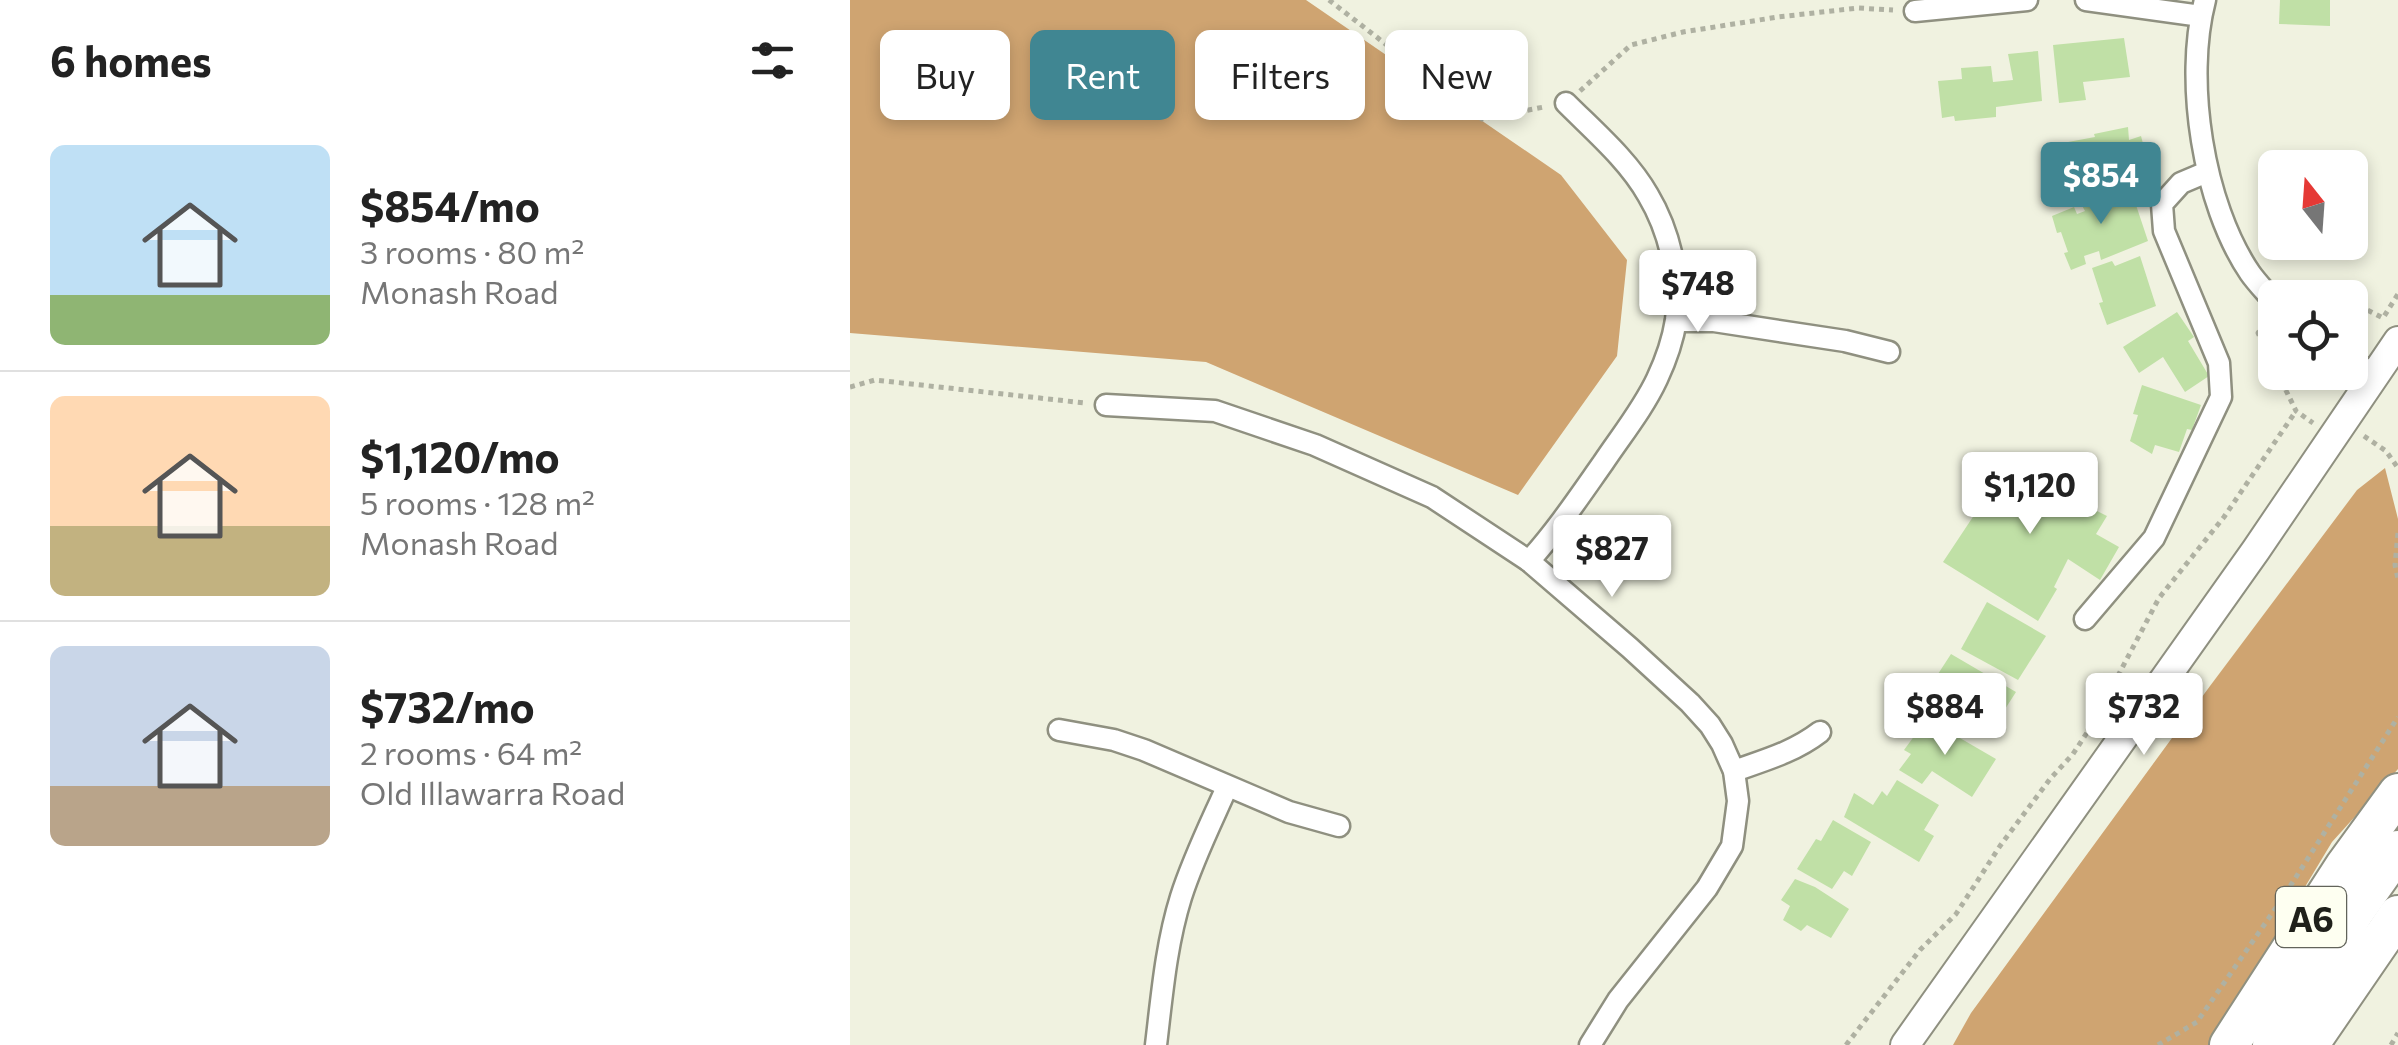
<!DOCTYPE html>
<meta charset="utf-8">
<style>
body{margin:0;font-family:Commissioner,sans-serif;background:#f6f6f6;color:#222;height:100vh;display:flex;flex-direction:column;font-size:38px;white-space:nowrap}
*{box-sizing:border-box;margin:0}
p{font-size:32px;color:#767676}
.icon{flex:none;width:55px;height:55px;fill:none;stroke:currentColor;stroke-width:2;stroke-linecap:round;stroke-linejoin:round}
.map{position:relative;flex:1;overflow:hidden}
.details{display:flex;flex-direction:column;background:#fff;width:850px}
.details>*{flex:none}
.hud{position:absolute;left:30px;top:30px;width:950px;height:90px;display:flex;gap:20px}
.needle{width:65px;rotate:343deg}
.controls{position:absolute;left:1408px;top:150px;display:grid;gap:20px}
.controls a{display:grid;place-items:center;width:110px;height:110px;border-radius:15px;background:#fff;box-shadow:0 5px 15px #0003;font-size:50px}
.price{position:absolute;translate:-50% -85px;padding:0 22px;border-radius:10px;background:#fff;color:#222;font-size:32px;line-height:65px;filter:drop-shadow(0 2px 5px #0008)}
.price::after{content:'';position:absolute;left:50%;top:60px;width:30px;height:22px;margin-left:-15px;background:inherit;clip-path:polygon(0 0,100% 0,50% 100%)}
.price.on{background:#408692;color:#fff}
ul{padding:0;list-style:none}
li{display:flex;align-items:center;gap:30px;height:250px;padding:0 50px}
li+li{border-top:2px solid #e0e0e0}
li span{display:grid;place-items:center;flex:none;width:280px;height:200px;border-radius:15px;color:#555}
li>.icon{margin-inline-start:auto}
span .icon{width:120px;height:120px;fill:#fffc;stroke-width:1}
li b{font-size:42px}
h2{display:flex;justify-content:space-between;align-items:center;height:120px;padding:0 50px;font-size:42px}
.chip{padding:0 35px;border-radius:15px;background:#fff;box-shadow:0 5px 15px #0003;font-size:35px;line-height:90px}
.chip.on{background:#408692;color:#fff}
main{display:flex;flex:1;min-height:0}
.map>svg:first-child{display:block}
.forest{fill:#cfa471}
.building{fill:#c0e0a6}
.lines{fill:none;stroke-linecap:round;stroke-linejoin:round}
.street-casing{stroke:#8f9080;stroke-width:25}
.secondary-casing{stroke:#8f9080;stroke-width:32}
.highway-casing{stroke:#8f9080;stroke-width:42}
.path{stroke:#afb1a2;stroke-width:5;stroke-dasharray:5 5;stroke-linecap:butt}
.street{stroke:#fff;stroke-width:20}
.secondary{stroke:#fff;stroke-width:28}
.highway{stroke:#fff;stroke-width:38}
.labels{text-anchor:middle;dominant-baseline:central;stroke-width:9;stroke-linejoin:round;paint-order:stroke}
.shield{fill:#fefff1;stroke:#62635a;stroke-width:2.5}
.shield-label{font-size:35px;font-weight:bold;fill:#1f201a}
</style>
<main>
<section class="details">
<h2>6 homes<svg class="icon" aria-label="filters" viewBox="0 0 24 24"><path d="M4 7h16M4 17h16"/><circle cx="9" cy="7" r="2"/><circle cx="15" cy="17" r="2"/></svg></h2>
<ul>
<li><span style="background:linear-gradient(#bfe0f5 75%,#8fb573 0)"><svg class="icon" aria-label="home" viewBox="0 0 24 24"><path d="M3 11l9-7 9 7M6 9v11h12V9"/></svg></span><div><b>$854/mo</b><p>3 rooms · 80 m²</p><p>Monash Road</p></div></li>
<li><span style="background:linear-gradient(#ffd9b3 65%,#c2b280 0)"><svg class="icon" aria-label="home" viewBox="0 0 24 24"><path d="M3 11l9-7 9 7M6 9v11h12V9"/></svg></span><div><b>$1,120/mo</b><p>5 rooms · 128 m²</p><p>Monash Road</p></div></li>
<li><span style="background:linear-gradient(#c9d6e8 70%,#b9a48a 0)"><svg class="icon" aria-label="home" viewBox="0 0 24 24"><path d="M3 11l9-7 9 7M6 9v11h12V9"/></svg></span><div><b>$732/mo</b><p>2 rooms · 64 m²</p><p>Old Illawarra Road</p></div></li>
</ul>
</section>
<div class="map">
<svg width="1548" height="1045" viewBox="0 0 1548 1045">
<rect width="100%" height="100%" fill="#f0f2e0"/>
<g class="forest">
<path d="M0 0H456L711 175 777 260 767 356 668 495 356 362 0 333Z"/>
<path d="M1535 468 1548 519V769L1482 842 1360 1045H1103L1121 1013 1360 686 1507 490Z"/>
</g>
<g class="building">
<path d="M1430 0H1480V26L1429 24Z"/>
<path d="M1274 38 1280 77 1233 82 1236 100 1209 103 1203 45Z"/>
<path d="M1188 51 1192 101 1146 107V117L1105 121 1104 116 1092 118 1088 81 1112 79 1111 68 1141 66 1143 82 1163 80 1158 54Z"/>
<path d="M1278 127 1279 140 1291 136 1295 151 1284 155 1287 174 1225 185 1218 142 1245 137 1244 134Z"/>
<path d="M1275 186 1280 197 1283 196 1298 241 1251 260 1249 251 1234 256 1236 264 1221 270 1214 253 1218 252 1211 232 1207 233 1202 216 1224 207 1227 214 1235 211 1230 202Z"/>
<path d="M1290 256 1306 306 1257 325 1249 303 1253 302 1242 268 1262 261 1265 266Z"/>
<path d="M1327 312 1344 337 1338 341 1359 376 1335 392 1313 357 1289 373 1273 347Z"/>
<path d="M1292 385 1351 405 1342 430 1337 429 1329 452 1305 445 1302 454 1280 441 1288 415 1283 414Z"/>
<path d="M1166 452 1239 496 1235 505 1257 516 1246 534 1269 547 1250 580 1218 559 1204 587 1207 589 1188 621 1093 562Z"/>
<path d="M1137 602 1196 636 1168 680 1111 649Z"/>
<path d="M1101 654 1166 692 1148 720 1114 700 1103 715 1080 701 1095 681 1088 674Z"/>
<path d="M1072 716 1146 759 1122 797 1082 771 1072 784 1049 770 1061 754 1054 750 1065 735 1061 733Z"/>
<path d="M1047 780 1089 805 1074 830 1084 836 1069 862 994 817 1004 793 1023 805 1032 791 1037 796Z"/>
<path d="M983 820 1021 842 1002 876 994 871 982 889 947 869 966 839 971 841Z"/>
<path d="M945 879 965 887 999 909 981 938 957 925 951 931 933 920 940 906 931 900Z"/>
</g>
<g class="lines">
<defs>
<g id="street">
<path d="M1236 0 1351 16"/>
<path d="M1355 0C1334 80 1353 204 1400 273 1407 283 1417 293 1425 303"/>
<path d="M1065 11 1177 0"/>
<path d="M826 321H864L995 341 1039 352"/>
<path d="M1500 358 1523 375"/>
<path d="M256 405 365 411 465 445 582 497 679 561 780 648 840 703 860 725 872 744 884 771 888 801 882 846 857 888 768 1000 740 1045"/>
<path d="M679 561C707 530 729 497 753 463 771 436 793 409 807 379 815 362 823 339 826 320 831 279 819 230 798 195 778 160 745 132 716 103"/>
<path d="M1235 619 1304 538 1371 397 1369 363 1314 231 1312 204 1331 183 1357 172"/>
<path d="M209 730 264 740 294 750 439 812 489 826"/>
<path d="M884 771C915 760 944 752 970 732"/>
<path d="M306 1045C312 995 316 945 331 897 343 859 361 823 377 787"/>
</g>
<path id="secondary" d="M1055 1045 1406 550 1548 341"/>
<g id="highway">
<path d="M1379 1045 1494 867 1548 793"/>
<path d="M1422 1045 1505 911 1548 850"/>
<path d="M1459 1045 1548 915"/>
</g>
</defs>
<use href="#street" class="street-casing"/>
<use href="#secondary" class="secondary-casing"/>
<use href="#highway" class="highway-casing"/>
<g class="path">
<path d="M479 0 632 119 694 107"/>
<path d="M730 91 781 45 833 32 928 17 1008 8 1043 10"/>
<path d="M1445 296 1464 284 1493 298"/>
<path d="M1500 301 1533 318 1548 294"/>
<path d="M1415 323 1408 333 1425 369"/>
<path d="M1427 372 1446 411 1463 423"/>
<path d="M0 387 25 380 235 403"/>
<path d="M1514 436 1536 451 1548 468"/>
<path d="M1548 533 1545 565 1548 579"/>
<path d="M996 1045 1070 950 1106 914 1150 846 1200 779 1223 754 1242 725 1309 598 1374 517 1446 411"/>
<path d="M1308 1045 1347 1022 1432 899 1548 717"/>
<path d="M1541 1045 1548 1033"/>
</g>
<use href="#street" class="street"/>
<use href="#secondary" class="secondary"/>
<use href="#highway" class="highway"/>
</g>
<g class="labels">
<rect class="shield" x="1426" y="887" width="70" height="60" rx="8"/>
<g class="shield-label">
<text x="1461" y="917">A6</text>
</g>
</g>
</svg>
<div class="controls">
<a><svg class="needle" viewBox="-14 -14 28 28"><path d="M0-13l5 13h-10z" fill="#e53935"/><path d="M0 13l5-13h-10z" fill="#767676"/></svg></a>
<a><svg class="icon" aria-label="locate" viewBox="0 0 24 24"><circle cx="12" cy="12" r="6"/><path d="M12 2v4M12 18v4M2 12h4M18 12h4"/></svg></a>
</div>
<b class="price on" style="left:1251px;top:227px">$854</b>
<b class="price" style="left:848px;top:335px">$748</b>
<b class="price" style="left:1180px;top:537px">$1,120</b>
<b class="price" style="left:762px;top:600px">$827</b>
<b class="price" style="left:1095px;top:758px">$884</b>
<b class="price" style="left:1294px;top:758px">$732</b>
<div class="hud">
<a class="chip">Buy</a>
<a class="chip on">Rent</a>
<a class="chip">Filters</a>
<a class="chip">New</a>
</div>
</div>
</main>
